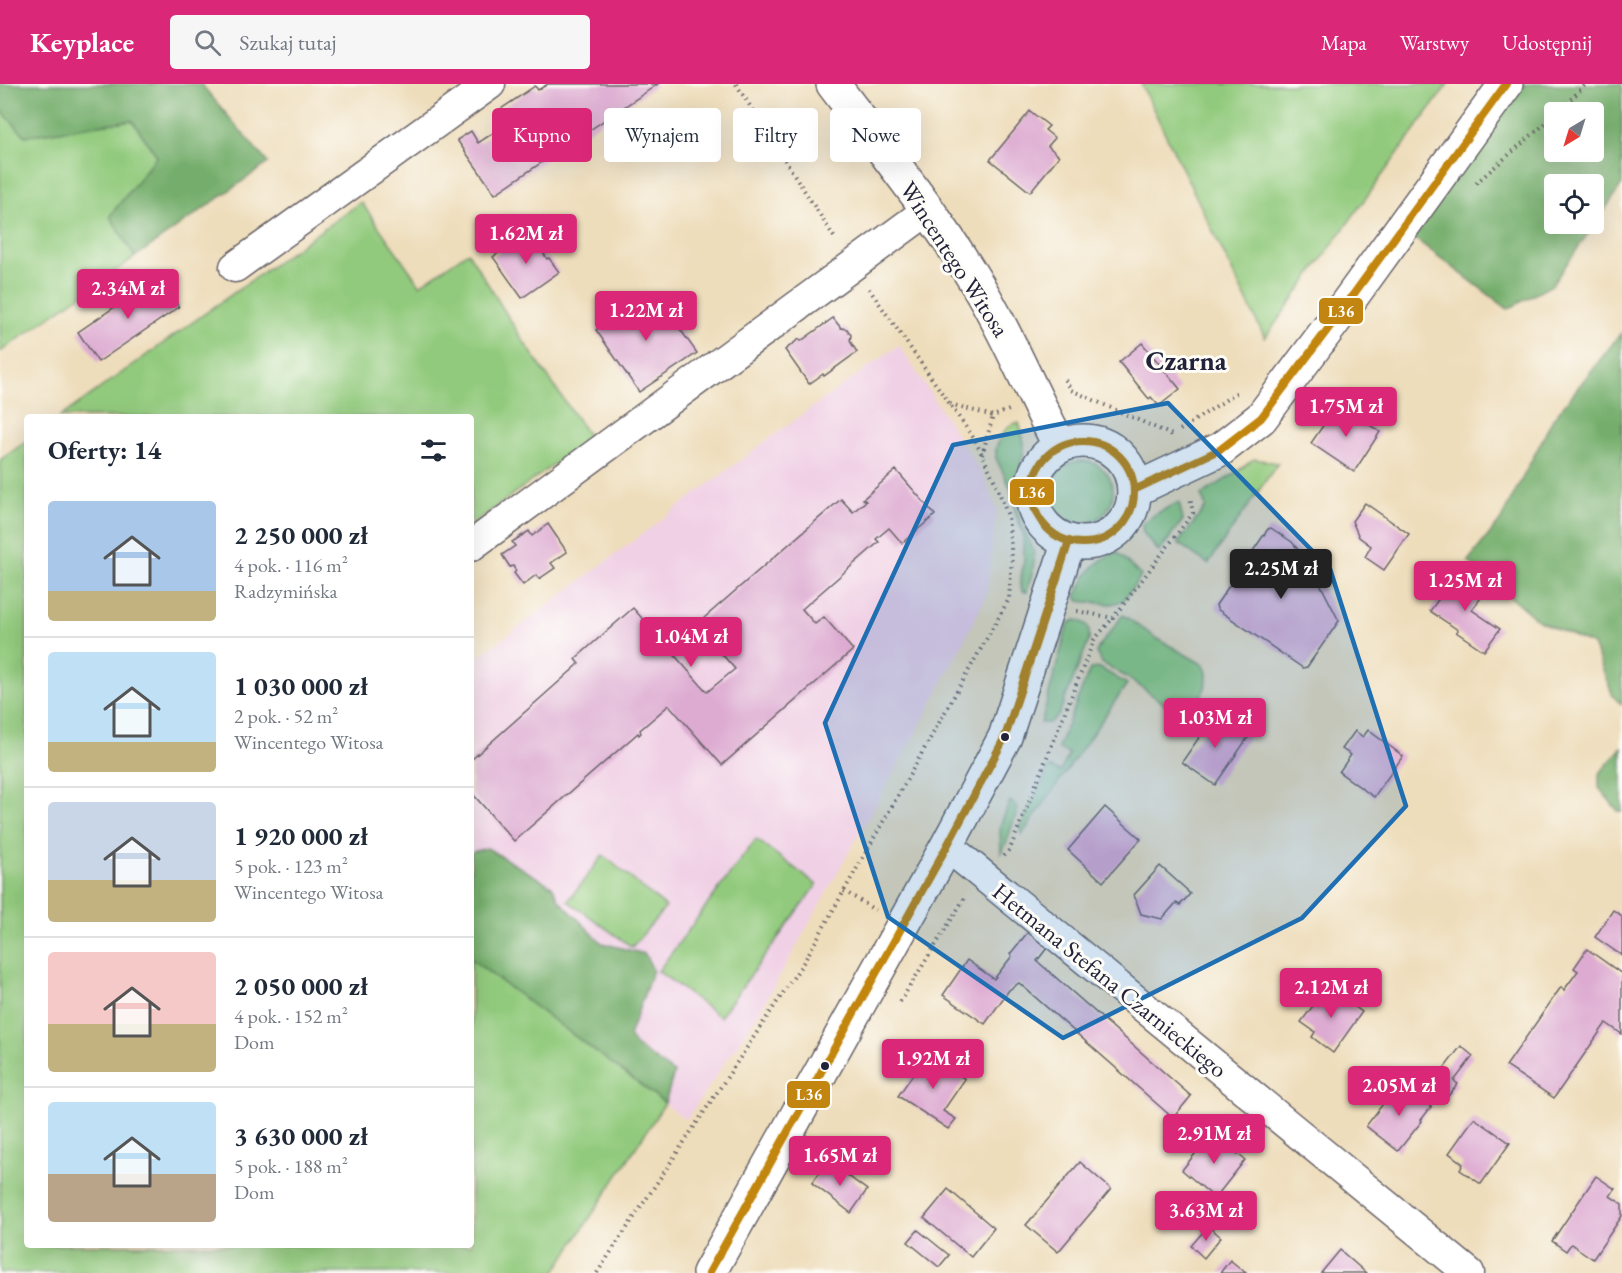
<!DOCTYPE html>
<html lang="pl">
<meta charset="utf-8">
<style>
body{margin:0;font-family:"EB Garamond",serif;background:#f6f6f7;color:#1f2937;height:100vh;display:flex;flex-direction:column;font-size:22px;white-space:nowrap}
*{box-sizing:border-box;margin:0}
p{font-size:20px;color:#747a83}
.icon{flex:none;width:33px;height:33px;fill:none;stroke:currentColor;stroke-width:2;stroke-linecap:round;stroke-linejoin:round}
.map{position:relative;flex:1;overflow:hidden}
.panel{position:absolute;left:24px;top:330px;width:450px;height:834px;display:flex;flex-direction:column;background:#fff;border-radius:6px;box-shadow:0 6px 24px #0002}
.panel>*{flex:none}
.top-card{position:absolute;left:492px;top:24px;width:570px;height:54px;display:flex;gap:12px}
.needle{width:39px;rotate:218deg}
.tools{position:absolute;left:1544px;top:18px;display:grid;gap:12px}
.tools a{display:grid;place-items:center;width:60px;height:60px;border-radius:6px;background:#fff;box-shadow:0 6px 24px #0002;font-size:30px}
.price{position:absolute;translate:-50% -51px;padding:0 14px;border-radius:6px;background:#db2777;color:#fff;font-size:20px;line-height:39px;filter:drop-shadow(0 2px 3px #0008)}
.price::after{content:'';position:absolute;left:50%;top:36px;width:18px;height:14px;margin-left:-9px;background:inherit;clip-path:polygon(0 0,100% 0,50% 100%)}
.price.on{background:#222;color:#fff}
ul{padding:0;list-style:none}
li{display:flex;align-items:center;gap:18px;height:150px;padding:0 24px}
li+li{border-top:2px solid #e0e1e3}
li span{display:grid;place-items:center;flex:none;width:168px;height:120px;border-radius:6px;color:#555}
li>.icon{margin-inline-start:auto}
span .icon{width:72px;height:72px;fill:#fffc;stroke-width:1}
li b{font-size:26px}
h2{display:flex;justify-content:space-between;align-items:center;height:72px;padding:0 24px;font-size:26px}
.chip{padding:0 21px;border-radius:6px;background:#fff;box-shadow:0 6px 24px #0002;font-size:21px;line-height:54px}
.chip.on{background:#db2777;color:#fff}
header{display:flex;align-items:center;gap:36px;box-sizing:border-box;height:84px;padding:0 30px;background:#db2777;color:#fff}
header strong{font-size:28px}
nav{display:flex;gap:33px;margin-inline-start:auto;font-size:21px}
.search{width:420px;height:54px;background:#f6f6f7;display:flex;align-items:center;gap:15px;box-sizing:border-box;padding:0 21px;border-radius:6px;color:#747a83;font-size:22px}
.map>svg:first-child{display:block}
.built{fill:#f0d0e5}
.green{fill:#92ca7d;stroke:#5a765c;stroke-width:1.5}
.forest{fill:#75ae6c;stroke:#4c6854;stroke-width:1.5;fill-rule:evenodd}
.building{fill:#ddaad1}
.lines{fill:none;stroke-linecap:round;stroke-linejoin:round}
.minor-casing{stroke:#696368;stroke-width:33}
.tertiary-casing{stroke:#696368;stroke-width:36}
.secondary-casing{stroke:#696368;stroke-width:36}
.path{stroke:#696368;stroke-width:4;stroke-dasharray:1.5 4.5;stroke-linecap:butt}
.minor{stroke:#fff;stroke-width:30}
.tertiary{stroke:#fff;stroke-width:33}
.secondary{stroke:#fff;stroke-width:33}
.bus-1-casing{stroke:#fdfcf7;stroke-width:12}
.bus-1{stroke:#c2850f;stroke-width:8}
.marked{fill:#1f6fb2;fill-opacity:0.2;stroke:#1f6fb2;stroke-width:4.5;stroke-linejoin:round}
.bus-dot{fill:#22223b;stroke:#fdfcf7;stroke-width:2}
.labels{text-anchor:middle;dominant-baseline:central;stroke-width:6;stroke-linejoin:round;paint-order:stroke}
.street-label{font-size:24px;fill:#22223b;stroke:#fdfcf7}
.quarter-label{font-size:27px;font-weight:bold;fill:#22223b;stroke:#fdfcf7}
.line-badge{stroke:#fdfcf7;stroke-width:2}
.badge-label{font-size:16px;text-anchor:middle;font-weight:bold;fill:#fff}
</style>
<header>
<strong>Keyplace</strong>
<div class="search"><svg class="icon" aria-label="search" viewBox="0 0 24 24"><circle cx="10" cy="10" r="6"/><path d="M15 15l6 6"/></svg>Szukaj tutaj</div>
<nav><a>Mapa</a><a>Warstwy</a><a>Udostępnij</a></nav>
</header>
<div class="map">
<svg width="1622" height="1189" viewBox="0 0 1622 1189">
<rect width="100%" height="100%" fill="#fdfcf7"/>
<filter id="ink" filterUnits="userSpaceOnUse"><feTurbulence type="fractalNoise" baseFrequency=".0167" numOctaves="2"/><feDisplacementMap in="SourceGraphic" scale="12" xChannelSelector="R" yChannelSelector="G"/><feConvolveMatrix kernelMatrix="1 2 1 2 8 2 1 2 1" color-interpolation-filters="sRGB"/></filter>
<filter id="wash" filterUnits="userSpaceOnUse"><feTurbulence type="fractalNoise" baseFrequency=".008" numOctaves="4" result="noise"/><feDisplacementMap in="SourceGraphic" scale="24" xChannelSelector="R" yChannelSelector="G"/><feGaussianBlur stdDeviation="1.35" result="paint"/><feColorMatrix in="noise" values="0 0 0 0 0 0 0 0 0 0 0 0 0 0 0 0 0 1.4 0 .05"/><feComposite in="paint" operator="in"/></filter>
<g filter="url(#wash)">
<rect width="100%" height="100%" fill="#edb"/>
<path class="built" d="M899 261 984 393 997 425 986 513 922 638 759 929 686 1036 471 875V579L774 351Z"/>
<g class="green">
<path d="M1141 0H1448L1265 254Z"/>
<path d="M0 25 25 52 132 36 157 72 110 132 135 173 0 268Z"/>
<path d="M361 118 420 201 468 168 522 255 590 354 471 441V333H60Z"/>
<path d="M1016 339H1019C1021 346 1024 354 1024 362 1024 378 1015 392 1015 408 1015 422 1020 437 1026 449 1029 456 1033 463 1034 471 1035 483 1030 496 1027 508L1022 507 1020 499 1024 477 1023 449 1015 429 1011 405 996 374V364L1001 352 1009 342Z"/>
<path d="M27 357V1161H471V875L665 1019 554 1189H0V376Z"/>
<path d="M1254 375 1278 379 1208 480 1178 459 1206 423 1201 411 1231 392Z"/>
<circle cx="1082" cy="408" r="31"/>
<path d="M1179 418 1183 436 1159 468 1143 449 1142 440 1156 430Z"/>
<path d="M1117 468 1141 492 1123 517 1111 520 1079 517 1076 513C1085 491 1093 477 1117 468Z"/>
<path d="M1123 531 1158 555 1204 581C1215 600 1195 620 1185 635L1130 595 1102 579 1096 569 1098 564Z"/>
<path d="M1075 536C1088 538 1090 544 1089 556L1058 632 1049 639H1041L1068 540Z"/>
<path d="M1100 584 1127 600 1022 751 1021 742 1049 683 1060 688 1069 670 1058 664 1090 585Z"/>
<path d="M1010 717 1018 724 1006 760 1001 769 1000 742Z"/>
<path d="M756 755 817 801 720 933 658 887Z"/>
<path d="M603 771 666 823 632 863 568 817Z"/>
</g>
<g class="forest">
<path d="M0 0H201L268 79 135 173 110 132 157 72 132 36 25 52 0 25Z"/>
<path d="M1507 0H1622V101L1552 201 1508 225 1401 144ZM1554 28H1593V68H1554ZM1554 100H1593V140H1554Z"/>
<path d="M1622 248V621L1613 612 1593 561 1539 537 1468 477 1500 437 1553 335Z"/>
<path d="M1622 663V728L1618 727 1599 704V690Z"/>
<path d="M487 764 552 802 560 817 602 859 645 870 653 886 629 952 636 962 674 989 665 1019 471 875V768Z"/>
</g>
<g id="blocks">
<g class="building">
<path d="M548 0H658L495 110 457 56 471 47 478 59 507 40 498 27 535 2 538 6Z"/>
<path d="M1030 27 1049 42 1045 46 1055 54 1048 62 1059 72 1030 108 990 76Z"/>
<path d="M530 147 547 175 549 174 559 188 522 214 493 173Z"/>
<path d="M159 193 179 223 98 278 78 248Z"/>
<path d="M653 207 697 269 639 308 596 246Z"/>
<path d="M833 234 841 244 847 245 851 251 850 257 857 268 824 292 823 290 809 300 785 266 799 255 801 257Z"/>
<path d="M1142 259 1180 305 1159 322 1151 313 1149 315 1119 278Z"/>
<path d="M1338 320 1380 348 1354 388 1311 359Z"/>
<path d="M896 386 935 431 902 459 889 444 876 455 879 458 802 525 815 540 824 533 853 566 722 681 669 621 640 646 641 649 639 651 638 649 514 757 471 708V676L579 580 575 575 633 524 707 608 735 585 696 541 841 415 853 428 866 417 863 415Z"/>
<path d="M1365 419 1409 450 1384 486 1365 473 1371 462 1359 453 1352 437Z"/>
<path d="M548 440 567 468 551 479 555 484 539 495 536 491 523 501 514 489 516 487 513 482 510 483 502 471 515 462 512 458 529 447 532 452Z"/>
<path d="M1271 444 1292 458 1311 482 1339 537 1307 583 1303 584 1217 525 1216 521 1268 445Z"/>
<path d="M1457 489 1485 508 1472 526 1500 545 1484 567 1456 548 1458 546 1430 527Z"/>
<path d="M1216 629 1249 652 1215 701 1182 678Z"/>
<path d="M1368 646 1403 672 1374 713 1339 688 1351 671 1342 665 1355 647 1363 653Z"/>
<path d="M1105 723 1141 755 1103 798 1068 766Z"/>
<path d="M1160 782 1187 806V807L1190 810 1180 821 1176 819 1162 835 1141 830 1134 811Z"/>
<path d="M1613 826 1622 832V869L1621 871 1595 853Z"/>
<path d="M1028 848 1047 864 1037 877 1191 1012 1173 1034 1019 899 1009 906 985 940 943 911 967 876 994 895 1012 872 1010 870Z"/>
<path d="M1587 865 1622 890V950L1606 939 1554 1014 1506 982 1561 903 1564 906 1578 887 1574 884Z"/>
<path d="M1327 903 1362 928 1333 969 1312 953 1315 948 1301 938Z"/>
<path d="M1461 962 1473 972 1454 997 1458 1000 1445 1016 1429 1004Z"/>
<path d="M927 970 965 995 943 1027 956 1035 948 1045 898 1012Z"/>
<path d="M1399 999 1431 1023 1421 1036 1422 1037 1398 1067 1366 1042Z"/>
<path d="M1474 1034 1510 1059 1481 1100 1460 1086 1463 1080 1449 1069Z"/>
<path d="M1212 1049 1245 1076 1215 1114 1182 1086Z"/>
<path d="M828 1077 867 1106 851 1129 812 1099Z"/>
<path d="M1080 1078 1111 1105 1058 1168 1026 1141Z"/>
<path d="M1596 1092 1615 1105 1610 1112 1622 1120V1132L1593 1175 1571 1160 1566 1167 1552 1157Z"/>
<path d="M948 1105 994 1144 971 1173 924 1134Z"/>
<path d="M1208 1142 1221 1153 1204 1174 1191 1162Z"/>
<path d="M918 1146 949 1171 939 1183 908 1158Z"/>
<path d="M1340 1166 1366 1189H1321Z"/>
<path d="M1230 1176 1246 1189H1220Z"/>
</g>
</g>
</g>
<g filter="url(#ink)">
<use href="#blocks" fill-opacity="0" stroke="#696368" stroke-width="1.5"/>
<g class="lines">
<defs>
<g id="minor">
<path d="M235 183 490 0"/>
<path d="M471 462 928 126"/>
<path d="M947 762 1469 1189"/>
</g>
<path id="tertiary" d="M1134 406 1221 365 1261 334 1337 233 1506 0"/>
<g id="secondary">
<path d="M833 0C882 65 934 129 977 200 1008 251 1031 308 1060 362"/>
<circle cx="1083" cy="408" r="51"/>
<path d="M709 1189 947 762 1005 653 1069 457"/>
</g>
</defs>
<use href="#minor" class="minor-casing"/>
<use href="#tertiary" class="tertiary-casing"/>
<use href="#secondary" class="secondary-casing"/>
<g class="path">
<path d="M736 0 836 156"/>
<path d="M1558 28 1586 0"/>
<path d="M1476 99 1554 32"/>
<path d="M1065 296 1071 306 1172 351 1174 350"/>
<path d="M950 320 993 332 1009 326"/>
<path d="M1180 346 1239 307"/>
<path d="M982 371 993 332"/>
<path d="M1077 527 1113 534 1193 429 1190 413"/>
<path d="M1004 772 1010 765 1094 556 1113 534"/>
<path d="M844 807 875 826"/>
<path d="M900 918 964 815"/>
<path d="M597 1189 805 876 1009 515 1012 475 1008 432 996 400 975 356 869 205"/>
</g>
<use href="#minor" class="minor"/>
<use href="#tertiary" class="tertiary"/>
<use href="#secondary" class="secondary"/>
<defs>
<g id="bus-1">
<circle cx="1083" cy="408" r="51"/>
<path d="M1134 406 1221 365 1261 334 1337 233 1506 0"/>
<path d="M709 1189 947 762 1005 653 1069 457"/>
</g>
</defs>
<use href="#bus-1" class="bus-1-casing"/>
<use href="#bus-1" class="bus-1"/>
</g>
</g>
<path class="marked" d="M1168 319 1330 485 1406 722 1302 834 1063 954 888 833 825 639 953 361Z"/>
<g class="bus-dot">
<circle cx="1005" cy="653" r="5"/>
<circle cx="825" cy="982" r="5"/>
</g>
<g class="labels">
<g class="street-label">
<text transform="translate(955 175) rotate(57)">Wincentego Witosa</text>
<text transform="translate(1110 896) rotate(39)">Hetmana Stefana Czarnieckiego</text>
</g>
<g class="quarter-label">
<text x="1186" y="276">Czarna</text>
</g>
</g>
<g class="line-badge">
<rect x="1318" y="213" width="46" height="28" rx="6" fill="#c2850f"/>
<rect x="1009" y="394" width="46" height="28" rx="6" fill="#c2850f"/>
<rect x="786" y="996" width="45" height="29" rx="6" fill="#c2850f"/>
</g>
<g class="badge-label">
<text x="1341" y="233">L36</text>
<text x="1032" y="414">L36</text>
<text x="809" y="1016">L36</text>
</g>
</svg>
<div class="tools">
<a><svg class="needle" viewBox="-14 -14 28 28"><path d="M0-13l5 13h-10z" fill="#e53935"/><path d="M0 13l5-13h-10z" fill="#747a83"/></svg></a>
<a><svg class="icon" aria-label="locate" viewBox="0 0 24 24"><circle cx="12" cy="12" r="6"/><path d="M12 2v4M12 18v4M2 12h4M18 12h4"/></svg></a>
</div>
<b class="price" style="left:526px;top:181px">1.62M zł</b>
<b class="price" style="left:128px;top:236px">2.34M zł</b>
<b class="price" style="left:646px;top:258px">1.22M zł</b>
<b class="price" style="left:1346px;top:354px">1.75M zł</b>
<b class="price on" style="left:1281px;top:516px">2.25M zł</b>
<b class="price" style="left:1465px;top:528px">1.25M zł</b>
<b class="price" style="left:691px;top:584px">1.04M zł</b>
<b class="price" style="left:1215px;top:665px">1.03M zł</b>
<b class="price" style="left:1331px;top:935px">2.12M zł</b>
<b class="price" style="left:933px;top:1006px">1.92M zł</b>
<b class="price" style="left:1399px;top:1033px">2.05M zł</b>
<b class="price" style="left:1214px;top:1081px">2.91M zł</b>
<b class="price" style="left:840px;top:1103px">1.65M zł</b>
<b class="price" style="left:1206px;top:1158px">3.63M zł</b>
<div class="top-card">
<a class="chip on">Kupno</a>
<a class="chip">Wynajem</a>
<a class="chip">Filtry</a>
<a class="chip">Nowe</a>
</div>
<section class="panel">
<h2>Oferty: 14<svg class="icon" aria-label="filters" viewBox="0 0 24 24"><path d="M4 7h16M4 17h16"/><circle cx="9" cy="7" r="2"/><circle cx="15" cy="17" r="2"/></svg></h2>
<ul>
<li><span style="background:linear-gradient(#a9c7e8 75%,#c2b280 0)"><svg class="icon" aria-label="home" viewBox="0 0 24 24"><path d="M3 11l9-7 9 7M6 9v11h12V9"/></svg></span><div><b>2 250 000 zł</b><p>4 pok. · 116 m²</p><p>Radzymińska</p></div></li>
<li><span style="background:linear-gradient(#bfe0f5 75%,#c2b280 0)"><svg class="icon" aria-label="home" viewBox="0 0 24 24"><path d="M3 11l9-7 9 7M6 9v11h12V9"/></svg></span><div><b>1 030 000 zł</b><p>2 pok. · 52 m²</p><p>Wincentego Witosa</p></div></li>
<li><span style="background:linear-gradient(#c9d6e8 65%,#c2b280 0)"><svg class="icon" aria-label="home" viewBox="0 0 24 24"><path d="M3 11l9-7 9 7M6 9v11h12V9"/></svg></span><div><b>1 920 000 zł</b><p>5 pok. · 123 m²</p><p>Wincentego Witosa</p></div></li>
<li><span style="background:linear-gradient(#f6c9c9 60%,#c2b280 0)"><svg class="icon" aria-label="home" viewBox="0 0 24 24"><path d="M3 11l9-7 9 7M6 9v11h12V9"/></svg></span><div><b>2 050 000 zł</b><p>4 pok. · 152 m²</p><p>Dom</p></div></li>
<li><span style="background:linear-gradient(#bfe0f5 60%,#b9a48a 0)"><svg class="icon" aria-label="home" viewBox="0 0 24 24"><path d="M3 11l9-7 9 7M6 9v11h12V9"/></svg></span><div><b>3 630 000 zł</b><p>5 pok. · 188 m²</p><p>Dom</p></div></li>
</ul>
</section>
</div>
